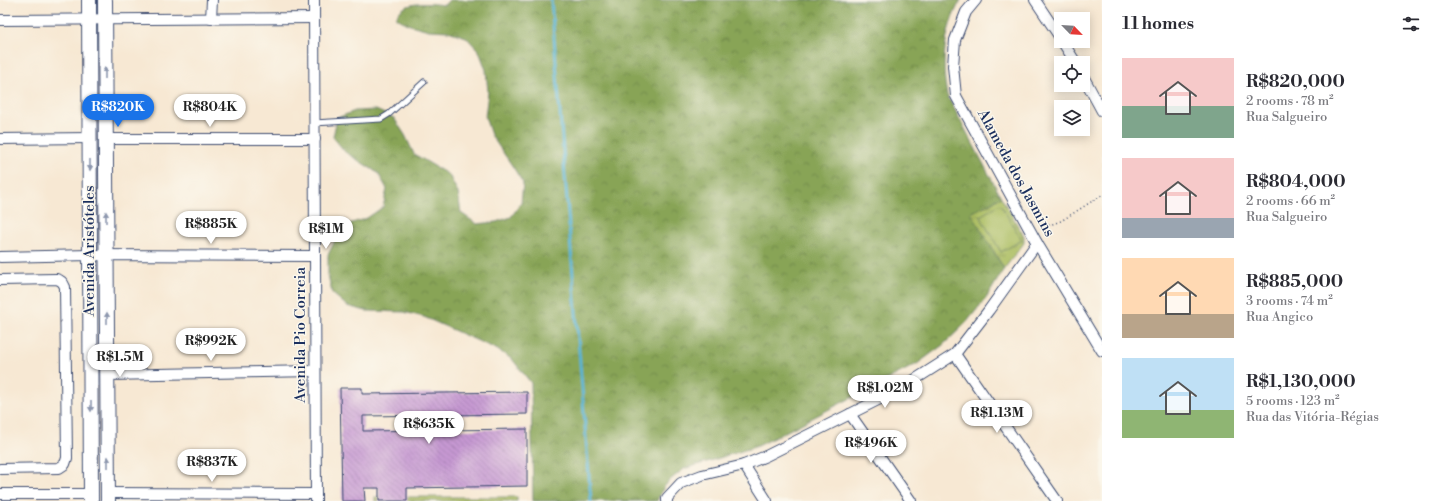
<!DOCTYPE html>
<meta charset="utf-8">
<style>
body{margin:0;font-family:"Libre Bodoni",serif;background:#f7f7f7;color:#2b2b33;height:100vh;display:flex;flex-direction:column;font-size:15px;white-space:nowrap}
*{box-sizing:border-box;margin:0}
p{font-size:13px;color:#7c7c81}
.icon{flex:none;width:22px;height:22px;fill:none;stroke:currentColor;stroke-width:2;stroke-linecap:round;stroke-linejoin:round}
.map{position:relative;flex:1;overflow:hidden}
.side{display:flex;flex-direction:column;background:#fff;width:340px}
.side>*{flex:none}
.needle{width:26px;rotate:115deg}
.fabs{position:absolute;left:1054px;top:12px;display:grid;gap:8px}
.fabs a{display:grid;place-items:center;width:36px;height:36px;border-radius:0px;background:#fff;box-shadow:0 2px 10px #0003;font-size:20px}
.price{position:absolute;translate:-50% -34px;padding:0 9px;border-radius:14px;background:#fff;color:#222;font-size:13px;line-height:26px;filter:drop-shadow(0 1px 2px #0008)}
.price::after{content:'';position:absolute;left:50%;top:24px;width:12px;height:9px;margin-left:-6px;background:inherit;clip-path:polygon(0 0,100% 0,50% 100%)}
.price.active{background:#1a73e8;color:#fff}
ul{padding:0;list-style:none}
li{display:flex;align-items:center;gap:12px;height:100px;padding:0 20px}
li span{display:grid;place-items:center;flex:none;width:112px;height:80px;border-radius:0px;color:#555}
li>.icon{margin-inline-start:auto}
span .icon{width:48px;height:48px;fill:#fffc;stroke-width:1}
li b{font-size:17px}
h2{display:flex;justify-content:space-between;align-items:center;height:48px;padding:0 20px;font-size:17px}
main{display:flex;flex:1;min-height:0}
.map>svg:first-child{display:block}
.grass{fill:url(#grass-tufts);stroke:#63765f}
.forest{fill:url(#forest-crowns);stroke:#526a5a}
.pitch{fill:#abbd60;stroke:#63765f}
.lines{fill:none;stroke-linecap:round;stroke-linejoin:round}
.stream{stroke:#57b4d5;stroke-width:3}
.building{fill:url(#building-back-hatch)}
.lane-casing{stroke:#3c4b70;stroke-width:7}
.street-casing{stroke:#3c4b70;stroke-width:12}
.secondary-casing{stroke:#3c4b70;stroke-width:16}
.path{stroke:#3c4b70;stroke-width:1.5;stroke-dasharray:1 3;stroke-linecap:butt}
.lane{stroke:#fff;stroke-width:5}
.street{stroke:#fff;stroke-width:10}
.secondary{stroke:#fff;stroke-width:14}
.oneway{fill:#8d97ae}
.labels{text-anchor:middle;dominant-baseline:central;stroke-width:3;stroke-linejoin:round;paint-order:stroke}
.street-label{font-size:15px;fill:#1b2f5e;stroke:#fbf7ec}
</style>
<main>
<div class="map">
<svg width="1102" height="501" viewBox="0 0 1102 501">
<defs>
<pattern id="grass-tufts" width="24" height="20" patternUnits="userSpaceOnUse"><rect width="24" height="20" fill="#abbd60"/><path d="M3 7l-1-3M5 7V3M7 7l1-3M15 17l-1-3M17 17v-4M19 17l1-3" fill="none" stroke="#8a9a52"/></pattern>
<pattern id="forest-crowns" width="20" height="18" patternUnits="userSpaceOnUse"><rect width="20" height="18" fill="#88a456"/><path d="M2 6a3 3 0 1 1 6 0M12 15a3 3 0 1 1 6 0" fill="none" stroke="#6e864a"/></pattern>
<pattern id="building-back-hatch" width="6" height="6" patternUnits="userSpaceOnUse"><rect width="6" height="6" fill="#c698d2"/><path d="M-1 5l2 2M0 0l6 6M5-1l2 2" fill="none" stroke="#a07cae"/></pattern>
</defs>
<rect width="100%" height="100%" fill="#fbf7ec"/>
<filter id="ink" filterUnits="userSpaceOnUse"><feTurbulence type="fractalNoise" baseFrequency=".025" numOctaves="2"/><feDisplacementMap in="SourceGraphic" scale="8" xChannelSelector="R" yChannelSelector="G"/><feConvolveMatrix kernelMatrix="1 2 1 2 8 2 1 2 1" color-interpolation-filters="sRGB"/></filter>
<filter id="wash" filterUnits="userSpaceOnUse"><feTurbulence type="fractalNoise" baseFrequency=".012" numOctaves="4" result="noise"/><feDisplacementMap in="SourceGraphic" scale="16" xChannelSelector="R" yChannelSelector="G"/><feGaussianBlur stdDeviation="0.9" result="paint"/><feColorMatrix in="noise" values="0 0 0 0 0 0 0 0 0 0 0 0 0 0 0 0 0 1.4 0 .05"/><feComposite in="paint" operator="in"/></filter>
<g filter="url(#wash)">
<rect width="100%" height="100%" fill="#f7e8d3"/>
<g class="grass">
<path d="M1001 197 1024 236V243L1004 269 971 213Z"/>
<rect x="375" y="497" width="142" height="4"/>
</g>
<path class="forest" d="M449 0H961C944 29 941 62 947 95L1001 197 971 213 1004 269 987 297 966 323 943 345 917 364 758 446 684 469 670 480 664 487 657 501H533L531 383 512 359 496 349 424 317 404 312 366 311 347 306 332 293 328 275V255L336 238 349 224 367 218 383 207 387 189 378 173 345 152 333 137 337 118 355 111 376 110 394 118 405 135 414 154 449 175 458 193 461 213 477 224 496 222 511 217 521 203 523 183 513 167 491 135 485 117 488 92 486 70 479 51 466 37 448 31 429 30 410 25 396 18C402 0 428 3 444 5Z"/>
<path class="pitch" d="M1000 204 1022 240 1001 252 980 216Z"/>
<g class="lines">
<path class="stream" d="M551 0 591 501"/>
</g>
<g id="blocks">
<path class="building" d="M340 388H362V394L527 392V414L363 416V431L527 429V486L407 488V501H379V488H364L365 501H342Z"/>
</g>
</g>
<g filter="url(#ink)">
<use href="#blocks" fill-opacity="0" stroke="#3c4b70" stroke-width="1"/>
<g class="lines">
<defs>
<path id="lane" d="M314 123 381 119 389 114 424 82"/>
<g id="street">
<path d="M314 0 316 501"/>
<path d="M976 0 966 12 955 40 953 66 956 96 1037 243 1102 351"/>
<path d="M1035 0 1061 39"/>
<path d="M211 19 212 0"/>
<path d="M0 20 314 18"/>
<path d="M1062 41 1076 63"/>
<path d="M1083 76 1102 111"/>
<path d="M0 139 90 138"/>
<path d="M105 139H315"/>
<path d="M0 257 90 255 315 256"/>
<path d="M0 280 56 279C61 280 63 282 65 287L67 458 65 464 59 468 0 469"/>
<path d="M955 354 1057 501"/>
<path d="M107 375 315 371"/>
<path d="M850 414 911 501"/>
<path d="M744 465 767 501"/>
<path d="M108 493 316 494"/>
<path d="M0 494H91"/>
<path d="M667 501V498L681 483 702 475 744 465 766 456 900 389 955 354 989 310 1037 243"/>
</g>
<g id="secondary">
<path d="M89 0 91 501"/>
<path d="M105 0 108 501"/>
</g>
</defs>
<use href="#lane" class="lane-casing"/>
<use href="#street" class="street-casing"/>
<use href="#secondary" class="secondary-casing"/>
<path class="path" d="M1041 228 1061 221 1102 195"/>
<use href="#lane" class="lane"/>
<use href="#street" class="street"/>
<use href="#secondary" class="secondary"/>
</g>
<defs><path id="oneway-solid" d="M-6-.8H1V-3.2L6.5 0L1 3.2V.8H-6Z"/></defs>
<g class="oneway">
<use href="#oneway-solid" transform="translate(105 73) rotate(-90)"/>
<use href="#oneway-solid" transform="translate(90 165) rotate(90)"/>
<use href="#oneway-solid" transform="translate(106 217) rotate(-90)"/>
<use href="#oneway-solid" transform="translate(107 318) rotate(-90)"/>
<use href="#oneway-solid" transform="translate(91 406) rotate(90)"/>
<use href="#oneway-solid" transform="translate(108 462) rotate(-90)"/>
</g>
</g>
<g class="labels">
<g class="street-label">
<text transform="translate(1016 173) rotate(61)">Alameda dos Jasmins</text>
<text transform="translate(89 251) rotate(-90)">Avenida Aristóteles</text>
<text transform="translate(300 335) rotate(-90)">Avenida Pio Correia</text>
</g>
</g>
</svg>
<div class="fabs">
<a><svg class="needle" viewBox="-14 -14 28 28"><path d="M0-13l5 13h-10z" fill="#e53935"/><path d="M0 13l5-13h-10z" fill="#7c7c81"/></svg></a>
<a><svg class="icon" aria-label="locate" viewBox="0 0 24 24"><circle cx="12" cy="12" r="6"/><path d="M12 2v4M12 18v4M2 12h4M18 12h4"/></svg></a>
<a><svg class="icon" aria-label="layers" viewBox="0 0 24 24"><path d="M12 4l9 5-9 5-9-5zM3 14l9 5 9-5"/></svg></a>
</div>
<b class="price active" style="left:118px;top:128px">R$820K</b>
<b class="price" style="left:210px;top:128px">R$804K</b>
<b class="price" style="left:211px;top:245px">R$885K</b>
<b class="price" style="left:326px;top:250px">R$1M</b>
<b class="price" style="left:211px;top:362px">R$992K</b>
<b class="price" style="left:120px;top:378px">R$1.5M</b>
<b class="price" style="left:885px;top:409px">R$1.02M</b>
<b class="price" style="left:997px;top:434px">R$1.13M</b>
<b class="price" style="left:429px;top:445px">R$635K</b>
<b class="price" style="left:871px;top:464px">R$496K</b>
<b class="price" style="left:212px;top:483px">R$837K</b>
</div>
<section class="side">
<h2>11 homes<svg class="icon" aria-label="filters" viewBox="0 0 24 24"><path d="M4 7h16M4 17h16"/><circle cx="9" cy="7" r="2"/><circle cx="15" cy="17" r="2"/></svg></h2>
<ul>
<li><span style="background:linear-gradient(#f6c9c9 60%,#7fa58c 0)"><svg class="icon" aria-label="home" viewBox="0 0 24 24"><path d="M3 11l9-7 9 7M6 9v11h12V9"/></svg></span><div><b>R$820,000</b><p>2 rooms · 78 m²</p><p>Rua Salgueiro</p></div></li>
<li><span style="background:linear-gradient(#f6c9c9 75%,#9aa5b1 0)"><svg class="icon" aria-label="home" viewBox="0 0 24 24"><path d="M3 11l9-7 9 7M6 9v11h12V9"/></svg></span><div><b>R$804,000</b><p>2 rooms · 66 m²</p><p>Rua Salgueiro</p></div></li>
<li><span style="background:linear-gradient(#ffd9b3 70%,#b9a48a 0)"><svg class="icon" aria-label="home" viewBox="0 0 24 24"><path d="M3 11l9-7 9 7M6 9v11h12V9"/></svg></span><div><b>R$885,000</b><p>3 rooms · 74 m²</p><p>Rua Angico</p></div></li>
<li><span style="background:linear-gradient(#bfe0f5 65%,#8fb573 0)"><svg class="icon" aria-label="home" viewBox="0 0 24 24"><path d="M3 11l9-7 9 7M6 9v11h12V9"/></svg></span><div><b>R$1,130,000</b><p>5 rooms · 123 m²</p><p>Rua das Vitória-Régias</p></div></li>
</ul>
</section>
</main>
